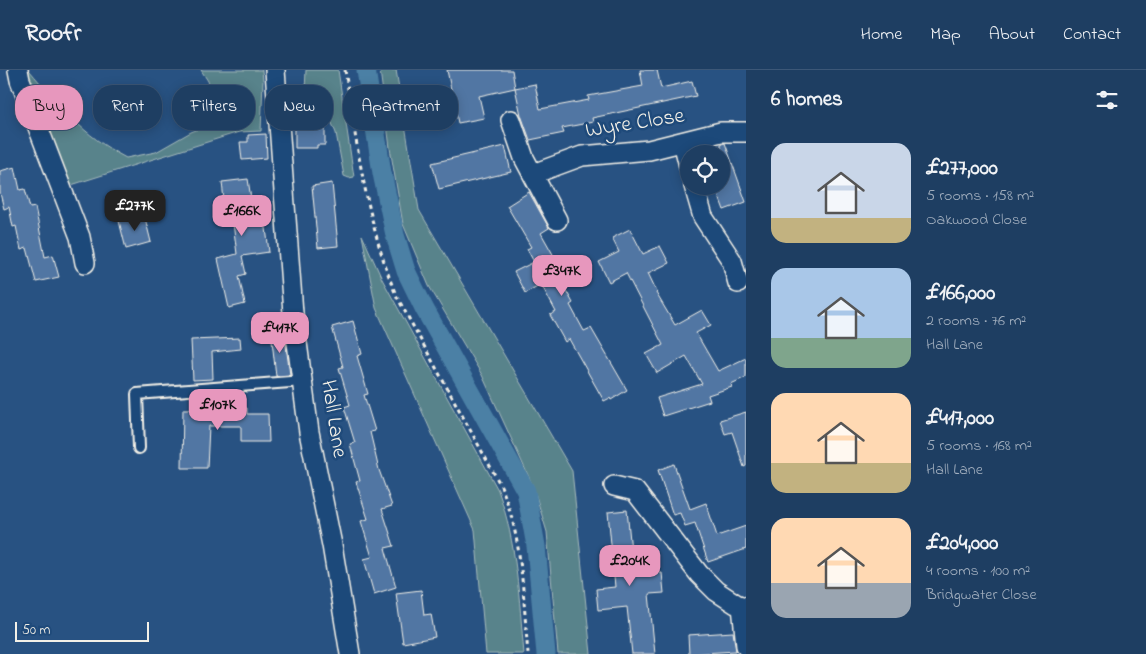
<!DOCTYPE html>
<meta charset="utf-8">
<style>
body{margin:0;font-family:"Indie Flower",sans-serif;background:#264568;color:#f1f3f6;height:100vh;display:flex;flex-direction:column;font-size:19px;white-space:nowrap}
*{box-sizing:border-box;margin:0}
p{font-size:16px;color:#a1aebe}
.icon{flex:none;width:28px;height:28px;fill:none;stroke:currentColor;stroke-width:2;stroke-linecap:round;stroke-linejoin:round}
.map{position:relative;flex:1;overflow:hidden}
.details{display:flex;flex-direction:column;background:#1e3e62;width:400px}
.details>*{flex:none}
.banner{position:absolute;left:15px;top:15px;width:475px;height:45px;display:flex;gap:10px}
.fabs{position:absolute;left:680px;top:75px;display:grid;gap:10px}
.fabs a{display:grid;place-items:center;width:50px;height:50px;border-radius:50%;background:#1e3e62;box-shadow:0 2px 12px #0003,0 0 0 1px #3c5777;font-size:25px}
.scale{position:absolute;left:15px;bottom:12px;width:134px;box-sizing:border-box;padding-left:5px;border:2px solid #f4f1e8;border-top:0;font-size:14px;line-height:18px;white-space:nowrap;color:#f4f1e8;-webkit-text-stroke:4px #1f4a7a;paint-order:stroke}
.price{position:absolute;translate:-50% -42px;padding:0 11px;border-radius:10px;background:#e797bd;color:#111;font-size:16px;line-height:32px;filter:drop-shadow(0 1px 2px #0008)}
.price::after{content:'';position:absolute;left:50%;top:30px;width:15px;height:11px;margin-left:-8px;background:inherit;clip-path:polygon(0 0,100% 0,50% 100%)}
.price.active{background:#222;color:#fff}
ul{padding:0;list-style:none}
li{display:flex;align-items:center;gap:15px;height:125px;padding:0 25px}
li span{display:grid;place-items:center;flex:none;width:140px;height:100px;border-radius:15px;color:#555}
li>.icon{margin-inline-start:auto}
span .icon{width:60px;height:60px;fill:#fffc;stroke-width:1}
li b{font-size:21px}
h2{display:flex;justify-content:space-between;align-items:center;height:60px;padding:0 25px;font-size:21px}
.chip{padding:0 18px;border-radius:20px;background:#1e3e62;box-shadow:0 2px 12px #0003,0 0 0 1px #3c5777;font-size:18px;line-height:45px}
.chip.active{background:#e797bd;color:#111}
header{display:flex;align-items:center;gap:30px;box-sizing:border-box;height:70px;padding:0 25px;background:#1e3e62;border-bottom:1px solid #3c5777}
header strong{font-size:24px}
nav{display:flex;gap:28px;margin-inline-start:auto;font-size:18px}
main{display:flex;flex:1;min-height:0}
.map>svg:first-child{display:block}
.green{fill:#58838b;stroke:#a6baba}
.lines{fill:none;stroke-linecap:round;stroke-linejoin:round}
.canal{stroke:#4b80a5;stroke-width:19}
.building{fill:#5176a3;stroke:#f4f1e8}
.service-casing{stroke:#f4f1e8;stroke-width:14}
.minor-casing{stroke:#f4f1e8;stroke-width:22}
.path{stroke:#f4f1e8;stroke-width:3;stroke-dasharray:4 4;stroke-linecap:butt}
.service{stroke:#1f4a7a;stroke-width:10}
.minor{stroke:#1f4a7a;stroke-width:19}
.labels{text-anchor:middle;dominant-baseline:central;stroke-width:5;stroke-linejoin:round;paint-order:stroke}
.street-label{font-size:22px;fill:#f4f1e8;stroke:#1f4a7a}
</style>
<header>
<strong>Roofr</strong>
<nav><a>Home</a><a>Map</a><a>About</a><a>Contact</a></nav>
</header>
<main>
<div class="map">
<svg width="746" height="584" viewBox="0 0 746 584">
<rect width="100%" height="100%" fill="#285282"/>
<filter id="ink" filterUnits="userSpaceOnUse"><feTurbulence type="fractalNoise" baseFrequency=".02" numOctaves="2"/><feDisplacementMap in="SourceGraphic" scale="10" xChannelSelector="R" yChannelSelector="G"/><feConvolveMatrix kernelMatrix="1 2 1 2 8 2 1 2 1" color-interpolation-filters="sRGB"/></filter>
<g filter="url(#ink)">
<g class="green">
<path d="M25 0H29C60 36 82 65 126 88L156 82 191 62 212 54 216 34 208 11 201 0H262L263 11 261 61 239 62 68 116Z"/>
<path d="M306 0H338L354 107 349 108 344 106 336 63 324 34 305 22Z"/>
<path d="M380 0H396L419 140 572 401 591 584H558L547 462 533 416 482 305 429 216 403 154 390 78Z"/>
<path d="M362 165 382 209 498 420C517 473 519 529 524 584H486L475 460 376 238Z"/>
</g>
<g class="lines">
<path class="canal" d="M366 0 382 103 395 165 406 201 424 238 526 421 536 476 546 584"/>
</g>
<g class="building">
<path d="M447 0H512L515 18 479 26 484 48 458 53Z"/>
<path d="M640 0H657L661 18 692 11 696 26 592 48 593 52 562 58 564 63 530 70 521 45 515 18 535 14 540 39 589 30 588 26 643 16Z"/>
<path d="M300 43H314V52H318V59H325V75H317V78H295V56H300Z"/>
<path d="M266 64 267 88 242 90 240 72H248V65Z"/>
<path d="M725 73 746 132 724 140 715 116H721V74Z"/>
<path d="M505 76 511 102 439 119 432 93Z"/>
<path d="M15 97 20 120 25 119 30 138 35 137 45 187 53 185 59 207 36 212 27 178 21 180 16 156 13 157 9 137 4 139 0 123V101Z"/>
<path d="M248 109 252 136 263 134 269 182 242 186 246 204 239 206 245 234 229 238 218 189 237 184 230 130H224L222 112Z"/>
<path d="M332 113 338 176 318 178 312 116Z"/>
<path d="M529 122 549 158 541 163 559 195 575 187 584 204 563 215 573 233 570 235 584 261 591 258 627 320 611 330 610 328 604 331 569 269 565 272 550 245 556 242 541 214 525 223 514 202 534 192 527 179 531 177 507 136Z"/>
<path d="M144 144 151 172 126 179 119 151Z"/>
<path d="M630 159 643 184 660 176 669 193 648 203 657 222 656 223 675 255 702 240 711 255 696 263 718 301 746 288V307L731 314 732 317 708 325 710 331 663 346 657 328 702 314 686 286 657 303 646 284 663 275 626 203 609 212 599 192 619 182 612 168Z"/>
<path d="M353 251 362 284 357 286 368 324 364 325 375 361 370 362 379 400 392 436 382 439 394 476 385 478 396 517 374 524 364 489 372 487 361 451 368 449 356 412 360 411 350 374 355 373 344 337 350 335 339 298 343 297 332 257Z"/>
<path d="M284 261 290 305 276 306 271 262Z"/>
<path d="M240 268 241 279 212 282 213 309 193 310 191 270Z"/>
<path d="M247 338V344H268L269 372H241V356H209L207 398H182L183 339Z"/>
<path d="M746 342V396L744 397 732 362 725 364 720 350Z"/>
<path d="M674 394 690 439 706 433 717 466 746 456V479L708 492 695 453 685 456 680 443 673 445 658 400Z"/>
<path d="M627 440 632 491 634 490 636 505 662 503 664 523 649 524 655 584H632L627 537 598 540 596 519 615 517 608 442Z"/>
<path d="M421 520 424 545 431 544 435 567 403 573 396 523Z"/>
<path d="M733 562 736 581 689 584 688 565Z"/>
</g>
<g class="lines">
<defs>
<path id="service" d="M139 378 137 324 303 311"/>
<g id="minor">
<path d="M18 0 20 10 80 167 85 193"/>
<path d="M275 0 293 243 309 362 332 475 350 584"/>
<path d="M511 50 524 88 557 150"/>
<path d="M683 72 689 96"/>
<path d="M533 104 582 86 649 80 721 62H746"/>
<path d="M694 116 703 147 732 191 738 213"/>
<path d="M614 416 635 421 699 504 716 521 736 534 746 538"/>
<path d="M742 536 746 576"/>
</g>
</defs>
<use href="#service" class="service-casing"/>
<use href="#minor" class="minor-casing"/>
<path class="path" d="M345 0C357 76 367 153 396 225L501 416C523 468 523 528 528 584"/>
<use href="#service" class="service"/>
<use href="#minor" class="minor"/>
</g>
</g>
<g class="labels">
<g class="street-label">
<text transform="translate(635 54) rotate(-9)">Wyre Close</text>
<text transform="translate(333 349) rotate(81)">Hall Lane</text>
</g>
</g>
</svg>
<div class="fabs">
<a><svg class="icon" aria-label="locate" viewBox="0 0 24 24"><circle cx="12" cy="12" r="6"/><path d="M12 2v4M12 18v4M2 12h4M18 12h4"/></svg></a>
</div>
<div class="scale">50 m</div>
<b class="price active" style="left:135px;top:162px">£277K</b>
<b class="price" style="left:242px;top:167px">£166K</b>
<b class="price" style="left:562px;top:227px">£347K</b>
<b class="price" style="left:280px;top:284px">£417K</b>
<b class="price" style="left:218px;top:361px">£107K</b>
<b class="price" style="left:630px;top:517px">£204K</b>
<div class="banner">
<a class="chip active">Buy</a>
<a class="chip">Rent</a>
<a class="chip">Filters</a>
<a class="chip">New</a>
<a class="chip">Apartment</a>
</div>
</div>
<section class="details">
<h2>6 homes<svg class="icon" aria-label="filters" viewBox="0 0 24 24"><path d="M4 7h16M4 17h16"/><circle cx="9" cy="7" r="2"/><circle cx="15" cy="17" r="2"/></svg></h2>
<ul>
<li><span style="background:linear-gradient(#c9d6e8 75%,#c2b280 0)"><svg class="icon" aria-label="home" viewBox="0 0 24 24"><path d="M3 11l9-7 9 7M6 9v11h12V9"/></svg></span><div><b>£277,000</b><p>5 rooms · 158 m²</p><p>Oakwood Close</p></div></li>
<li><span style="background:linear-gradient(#a9c7e8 70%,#7fa58c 0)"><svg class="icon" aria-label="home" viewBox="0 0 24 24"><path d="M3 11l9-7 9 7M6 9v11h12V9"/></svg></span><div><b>£166,000</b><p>2 rooms · 76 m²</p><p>Hall Lane</p></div></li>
<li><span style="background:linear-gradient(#ffd9b3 70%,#c2b280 0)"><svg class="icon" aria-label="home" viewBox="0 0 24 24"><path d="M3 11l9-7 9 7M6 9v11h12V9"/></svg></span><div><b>£417,000</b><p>5 rooms · 168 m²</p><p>Hall Lane</p></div></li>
<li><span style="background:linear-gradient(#ffd9b3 65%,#9aa5b1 0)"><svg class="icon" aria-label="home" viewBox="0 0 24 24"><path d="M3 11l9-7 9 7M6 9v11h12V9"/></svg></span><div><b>£204,000</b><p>4 rooms · 100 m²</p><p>Bridgwater Close</p></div></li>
</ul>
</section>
</main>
